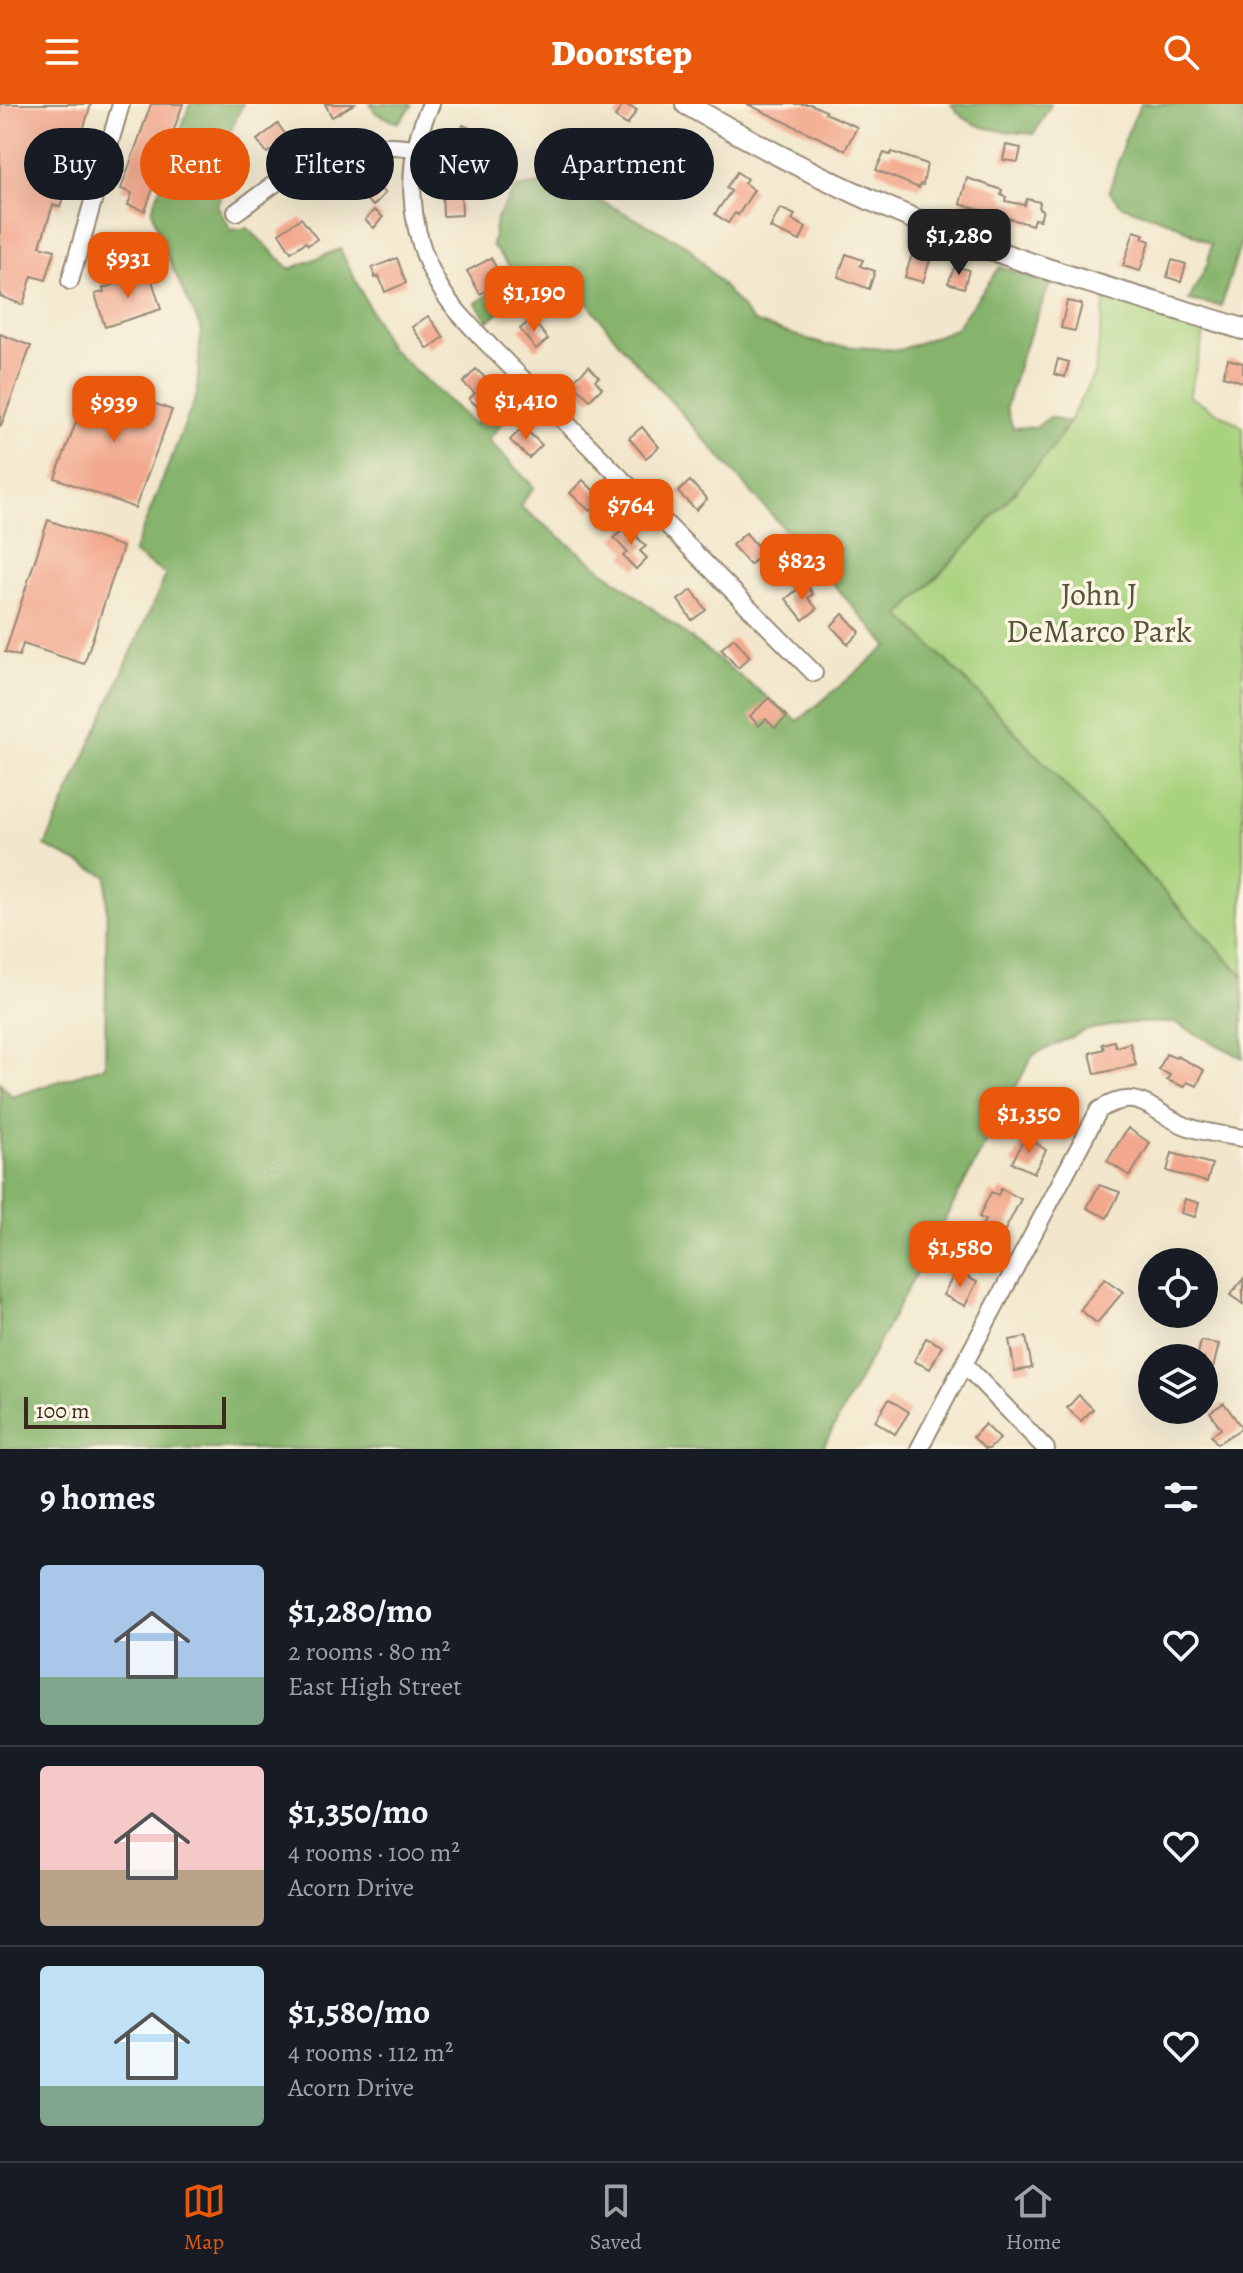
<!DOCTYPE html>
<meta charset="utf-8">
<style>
body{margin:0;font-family:Alegreya,serif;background:#242831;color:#f1f3f6;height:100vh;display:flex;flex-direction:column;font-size:30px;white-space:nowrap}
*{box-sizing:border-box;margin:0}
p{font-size:26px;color:#9ea1a6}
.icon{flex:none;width:44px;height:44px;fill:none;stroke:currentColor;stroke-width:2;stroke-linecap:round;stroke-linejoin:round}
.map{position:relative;height:1345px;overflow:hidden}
.drawer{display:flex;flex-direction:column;background:#171b24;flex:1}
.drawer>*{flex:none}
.guide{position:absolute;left:24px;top:24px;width:800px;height:72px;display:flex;gap:16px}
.fabs{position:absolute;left:1138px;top:1144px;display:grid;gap:16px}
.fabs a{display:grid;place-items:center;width:80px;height:80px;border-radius:50%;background:#171b24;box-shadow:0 8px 32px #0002;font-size:40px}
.scale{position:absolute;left:24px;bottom:20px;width:202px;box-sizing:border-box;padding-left:8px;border:4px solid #3b2a1e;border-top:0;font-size:22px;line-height:28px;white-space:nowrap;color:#3b2a1e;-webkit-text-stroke:6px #fcf5e5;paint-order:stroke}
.price{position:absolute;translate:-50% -68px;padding:0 18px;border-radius:16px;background:#ea580c;color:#fff;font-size:26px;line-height:52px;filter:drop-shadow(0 2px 4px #0008)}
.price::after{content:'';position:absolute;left:50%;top:48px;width:24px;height:18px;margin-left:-12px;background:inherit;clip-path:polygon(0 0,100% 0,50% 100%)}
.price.current{background:#222;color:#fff}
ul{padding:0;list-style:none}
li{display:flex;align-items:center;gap:24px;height:200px;padding:0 40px}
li+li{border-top:2px solid #363941}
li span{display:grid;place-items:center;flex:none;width:224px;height:160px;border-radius:8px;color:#555}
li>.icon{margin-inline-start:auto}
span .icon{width:96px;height:96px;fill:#fffc;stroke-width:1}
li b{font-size:34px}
h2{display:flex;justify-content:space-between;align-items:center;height:96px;padding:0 40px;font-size:34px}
.pill{padding:0 28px;border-radius:36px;background:#171b24;box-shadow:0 8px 32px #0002;font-size:28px;line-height:72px}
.pill.current{background:#ea580c;color:#fff}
header{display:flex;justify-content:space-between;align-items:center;height:104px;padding:0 40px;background:#ea580c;color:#fff;font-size:36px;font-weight:800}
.tab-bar{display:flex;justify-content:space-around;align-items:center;height:112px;border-top:2px solid #363941;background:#171b24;font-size:22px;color:#9ea1a6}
.tab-bar a{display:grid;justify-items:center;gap:4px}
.tab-bar .current{color:#ea580c}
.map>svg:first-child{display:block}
.green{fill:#a8d27d;stroke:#727e4e;stroke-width:2}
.forest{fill:#86b46c;stroke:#606f45;stroke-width:2}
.building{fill:#f2a88d}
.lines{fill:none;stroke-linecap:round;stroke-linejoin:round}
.minor-casing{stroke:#968875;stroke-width:20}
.major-casing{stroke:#968875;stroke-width:24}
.minor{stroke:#fff;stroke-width:16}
.major{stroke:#fff;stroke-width:20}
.labels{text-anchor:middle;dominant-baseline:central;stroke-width:7;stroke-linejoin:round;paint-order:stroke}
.park-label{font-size:32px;fill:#565436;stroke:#fcf5e5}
</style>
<header><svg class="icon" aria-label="menu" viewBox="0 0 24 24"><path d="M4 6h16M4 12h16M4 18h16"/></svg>Doorstep<svg class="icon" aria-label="search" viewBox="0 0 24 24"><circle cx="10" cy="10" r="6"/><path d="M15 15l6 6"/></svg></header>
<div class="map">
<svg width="1243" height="1345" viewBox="0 0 1243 1345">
<rect width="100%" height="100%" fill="#fcf5e5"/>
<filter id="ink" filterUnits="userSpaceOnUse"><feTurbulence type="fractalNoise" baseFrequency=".0125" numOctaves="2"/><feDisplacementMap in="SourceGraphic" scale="16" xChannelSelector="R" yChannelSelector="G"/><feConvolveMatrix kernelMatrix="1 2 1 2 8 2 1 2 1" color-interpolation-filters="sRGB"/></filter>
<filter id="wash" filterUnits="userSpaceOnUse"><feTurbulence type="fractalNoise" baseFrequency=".006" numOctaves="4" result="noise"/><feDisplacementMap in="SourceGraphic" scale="32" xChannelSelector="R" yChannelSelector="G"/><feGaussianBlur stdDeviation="1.8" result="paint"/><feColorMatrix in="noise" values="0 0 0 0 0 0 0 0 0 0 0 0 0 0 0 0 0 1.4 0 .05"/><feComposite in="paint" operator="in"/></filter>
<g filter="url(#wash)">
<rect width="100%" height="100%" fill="#f2e7cc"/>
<path class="green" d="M1105 195 1205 226 1189 292 1243 323V872L987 598 900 511 976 432 1063 329 1095 268Z"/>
<g class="forest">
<path d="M190 0H243L230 28 247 64 229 76 217 101 231 126 248 124 290 165 340 145 388 242 475 321 509 285 522 296 488 336 534 383 520 402 798 617 888 542 620 240 581 190 541 174 488 217 476 199 517 171 492 142 496 115 516 84 552 78 607 100 688 142 754 218 826 241 900 246 955 225 1000 163 1051 178 1021 252 1006 303 1013 324 1036 323 1050 313 1068 319 1051 346 976 432 900 511 987 598 1243 872V954L1175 919H1129L1087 926 1033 951 822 1345H0V978L12 993 105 962 107 772 45 742 166 471 133 449 197 290 201 224 163 144 152 106Z"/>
<path d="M370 0H410L412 2 398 19 376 9Z"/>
<path d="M951 0H1051L1034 30C1004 27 969 28 951 0Z"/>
<path d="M1141 0H1243V132L1221 202 1189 196 1208 159 1211 140 1173 119 1122 102 1109 88 1125 34Z"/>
</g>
<g id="blocks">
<g class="building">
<path d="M0 0H91L60 103 53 101 40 142 55 146 46 176 32 172 23 201 0 192Z"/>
<path d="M151 0H183L145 107 128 101 132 89 121 85Z"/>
<path d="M325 0H354L332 13Z"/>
<path d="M623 0 637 6 627 21 615 13Z"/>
<path d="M747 0H810L826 7 825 9 857 23 845 46Z"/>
<path d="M278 20 289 35 267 49 257 36Z"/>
<path d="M463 21 479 28 469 52 453 46Z"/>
<path d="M1006 41 1021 44 1018 58 1003 56Z"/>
<path d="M892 48 927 60 923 81 920 80 919 84 876 66 884 49 890 51Z"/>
<path d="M737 68 747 75 744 79 754 86 738 111 735 109 728 119 715 110 731 87 726 84Z"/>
<path d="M364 71 385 89 373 102 353 84Z"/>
<path d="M967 74 1002 86 1001 91 1006 93 1005 97 1025 101 1027 95 1040 98 1039 105 1043 106 1040 116 1034 115 1032 121 960 100Z"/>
<path d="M442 85H461L462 111 443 112Z"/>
<path d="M780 104 795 111 792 116 806 123 800 137 770 124Z"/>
<path d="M374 106 383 113 374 124 365 116Z"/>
<path d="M301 114 317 135 308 141 306 138 291 148 279 129Z"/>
<path d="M1134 127 1144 130 1142 134 1150 137 1140 167 1123 162Z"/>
<path d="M914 144 931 153 923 178 905 173Z"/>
<path d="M846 150 863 156 860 162 875 167 869 185 838 173Z"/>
<path d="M397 154 406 179 385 188 379 172 375 174 372 164Z"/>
<path d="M491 154 497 165 489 169 496 182 480 190 467 167Z"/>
<path d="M1172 156 1186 160 1181 178 1167 173Z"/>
<path d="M955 162 969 166 964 184 948 179Z"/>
<path d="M150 170 161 205 105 223 95 190 104 188 103 184Z"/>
<path d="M1067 197 1082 200 1075 227 1061 224Z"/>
<path d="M428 212 444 233 428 245 412 223Z"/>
<path d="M532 215 548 235 536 245 520 225Z"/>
<path d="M0 230 31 242 1 322H0Z"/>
<path d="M1058 255 1069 258 1065 273 1054 270Z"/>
<path d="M1228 255 1243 259V278L1223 272Z"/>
<path d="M589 262 599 273 595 276 602 284 590 296 572 278Z"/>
<path d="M476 265 495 283 477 302 469 295 475 289 463 279Z"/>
<path d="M92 276 172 306 135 404 55 374Z"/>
<path d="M523 323 542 341 529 354 510 336Z"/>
<path d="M642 323 659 343 646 354 629 334Z"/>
<path d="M583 376 602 395 590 407 570 389Z"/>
<path d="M690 377 707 395 696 406 678 388Z"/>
<path d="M48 416 123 443 84 560 23 540 19 552 5 548Z"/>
<path d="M626 422 646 442 640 447 647 454 636 465 623 452 627 448 614 434Z"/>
<path d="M746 429 763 449 750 461 732 441Z"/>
<path d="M805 479 813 490 808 494 817 505 803 516 786 495Z"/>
<path d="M692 486 706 506 692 516 678 496Z"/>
<path d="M843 510 860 528 848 540 831 522Z"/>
<path d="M734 534 750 553 738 564 721 545Z"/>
<path d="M769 594 787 613 775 624 766 615 759 622 750 612Z"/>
<path d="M1114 937 1116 943 1130 939 1136 961 1095 970 1090 949 1104 945 1102 940Z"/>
<path d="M1166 950 1176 954 1177 952 1204 966 1197 982 1187 978 1184 983 1167 976 1170 971 1159 966Z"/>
<path d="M1050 988 1069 996 1059 1020 1040 1012Z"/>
<path d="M1128 1024 1150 1039 1130 1072 1107 1057Z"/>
<path d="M1025 1032 1046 1046 1034 1069 1012 1059Z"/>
<path d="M1172 1049 1212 1060 1207 1078 1167 1067Z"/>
<path d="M1099 1081 1120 1088 1107 1114 1087 1104Z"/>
<path d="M1001 1085 1021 1095 1002 1132 982 1122 985 1116 979 1113 991 1088 998 1091Z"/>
<path d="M1185 1095 1199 1099 1195 1113 1181 1109Z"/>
<path d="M956 1167 977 1178 965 1202 943 1191Z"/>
<path d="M1105 1174 1123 1188 1097 1219 1080 1206Z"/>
<path d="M1243 1175V1200L1230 1191Z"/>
<path d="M1026 1233 1032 1264 1015 1267 1009 1236Z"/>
<path d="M926 1234 942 1242 930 1265 914 1257Z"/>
<path d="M1201 1237 1219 1240 1209 1280H1204V1254H1197Z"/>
<path d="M1079 1291 1093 1305 1081 1317 1067 1304Z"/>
<path d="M889 1295 909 1308 895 1330 875 1317Z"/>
<path d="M1224 1299 1242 1324 1217 1340 1211 1331 1221 1325 1210 1308Z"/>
<path d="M985 1320 1000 1335 989 1345H985L973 1333Z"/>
</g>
</g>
</g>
<g filter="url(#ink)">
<use href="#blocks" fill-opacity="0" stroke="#968875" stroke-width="2"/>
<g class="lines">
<defs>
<g id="minor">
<path d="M431 0C403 57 407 124 438 180 449 200 466 217 481 233L814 569"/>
<path d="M236 108C304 59 326 33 415 44"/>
<path d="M70 177 121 0"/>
<path d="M965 1261 1046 1345"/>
<path d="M919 1345 1099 1006C1140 981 1150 1008 1186 1022 1204 1029 1224 1031 1243 1034"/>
</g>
<path id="major" d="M686 0C780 55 880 104 982 142 1067 174 1156 198 1243 225"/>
</defs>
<use href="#minor" class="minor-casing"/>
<use href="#major" class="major-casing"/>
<use href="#minor" class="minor"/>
<use href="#major" class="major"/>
</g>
</g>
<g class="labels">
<g class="park-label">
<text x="1099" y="490">John J<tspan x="1099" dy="37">DeMarco Park</tspan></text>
</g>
</g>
</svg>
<div class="fabs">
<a><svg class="icon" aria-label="locate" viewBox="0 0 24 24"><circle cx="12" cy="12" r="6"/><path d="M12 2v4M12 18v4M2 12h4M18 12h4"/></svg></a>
<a><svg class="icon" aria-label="layers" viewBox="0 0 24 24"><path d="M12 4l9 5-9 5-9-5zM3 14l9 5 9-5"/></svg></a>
</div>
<div class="scale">100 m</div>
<b class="price current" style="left:959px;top:173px">$1,280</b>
<b class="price" style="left:128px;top:196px">$931</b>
<b class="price" style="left:534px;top:230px">$1,190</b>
<b class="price" style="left:526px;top:338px">$1,410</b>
<b class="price" style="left:114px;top:340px">$939</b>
<b class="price" style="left:631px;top:443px">$764</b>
<b class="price" style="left:802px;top:498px">$823</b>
<b class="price" style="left:1029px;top:1051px">$1,350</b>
<b class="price" style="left:960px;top:1185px">$1,580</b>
<div class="guide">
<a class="pill">Buy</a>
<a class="pill current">Rent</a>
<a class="pill">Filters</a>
<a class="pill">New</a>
<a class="pill">Apartment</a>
</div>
</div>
<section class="drawer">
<h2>9 homes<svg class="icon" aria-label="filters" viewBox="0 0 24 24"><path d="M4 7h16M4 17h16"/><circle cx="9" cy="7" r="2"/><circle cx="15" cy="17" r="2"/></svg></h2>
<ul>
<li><span style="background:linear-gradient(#a9c7e8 70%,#7fa58c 0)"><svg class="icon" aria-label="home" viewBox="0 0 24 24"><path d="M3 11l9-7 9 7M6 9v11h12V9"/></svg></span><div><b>$1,280/mo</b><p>2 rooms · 80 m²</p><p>East High Street</p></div><svg class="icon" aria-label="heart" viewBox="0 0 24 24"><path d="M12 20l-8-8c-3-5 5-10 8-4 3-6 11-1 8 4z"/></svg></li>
<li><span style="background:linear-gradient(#f6c9c9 65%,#b9a48a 0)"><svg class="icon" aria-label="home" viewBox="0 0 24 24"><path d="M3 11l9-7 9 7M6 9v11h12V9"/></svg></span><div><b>$1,350/mo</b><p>4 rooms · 100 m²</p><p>Acorn Drive</p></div><svg class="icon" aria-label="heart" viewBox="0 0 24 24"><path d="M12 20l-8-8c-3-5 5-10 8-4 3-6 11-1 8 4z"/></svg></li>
<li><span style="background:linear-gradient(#bfe0f5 75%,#7fa58c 0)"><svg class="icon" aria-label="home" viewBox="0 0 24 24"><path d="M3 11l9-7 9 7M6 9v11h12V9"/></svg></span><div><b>$1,580/mo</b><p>4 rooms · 112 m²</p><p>Acorn Drive</p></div><svg class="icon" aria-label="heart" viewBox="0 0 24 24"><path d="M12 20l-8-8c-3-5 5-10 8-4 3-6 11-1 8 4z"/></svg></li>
</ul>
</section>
<nav class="tab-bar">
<a class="current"><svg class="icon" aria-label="map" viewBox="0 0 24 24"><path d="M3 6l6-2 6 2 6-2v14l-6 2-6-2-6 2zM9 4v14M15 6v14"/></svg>Map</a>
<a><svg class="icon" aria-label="saved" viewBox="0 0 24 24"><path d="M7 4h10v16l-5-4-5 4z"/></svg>Saved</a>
<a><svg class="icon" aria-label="home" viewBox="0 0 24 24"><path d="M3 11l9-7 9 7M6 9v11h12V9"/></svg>Home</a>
</nav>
